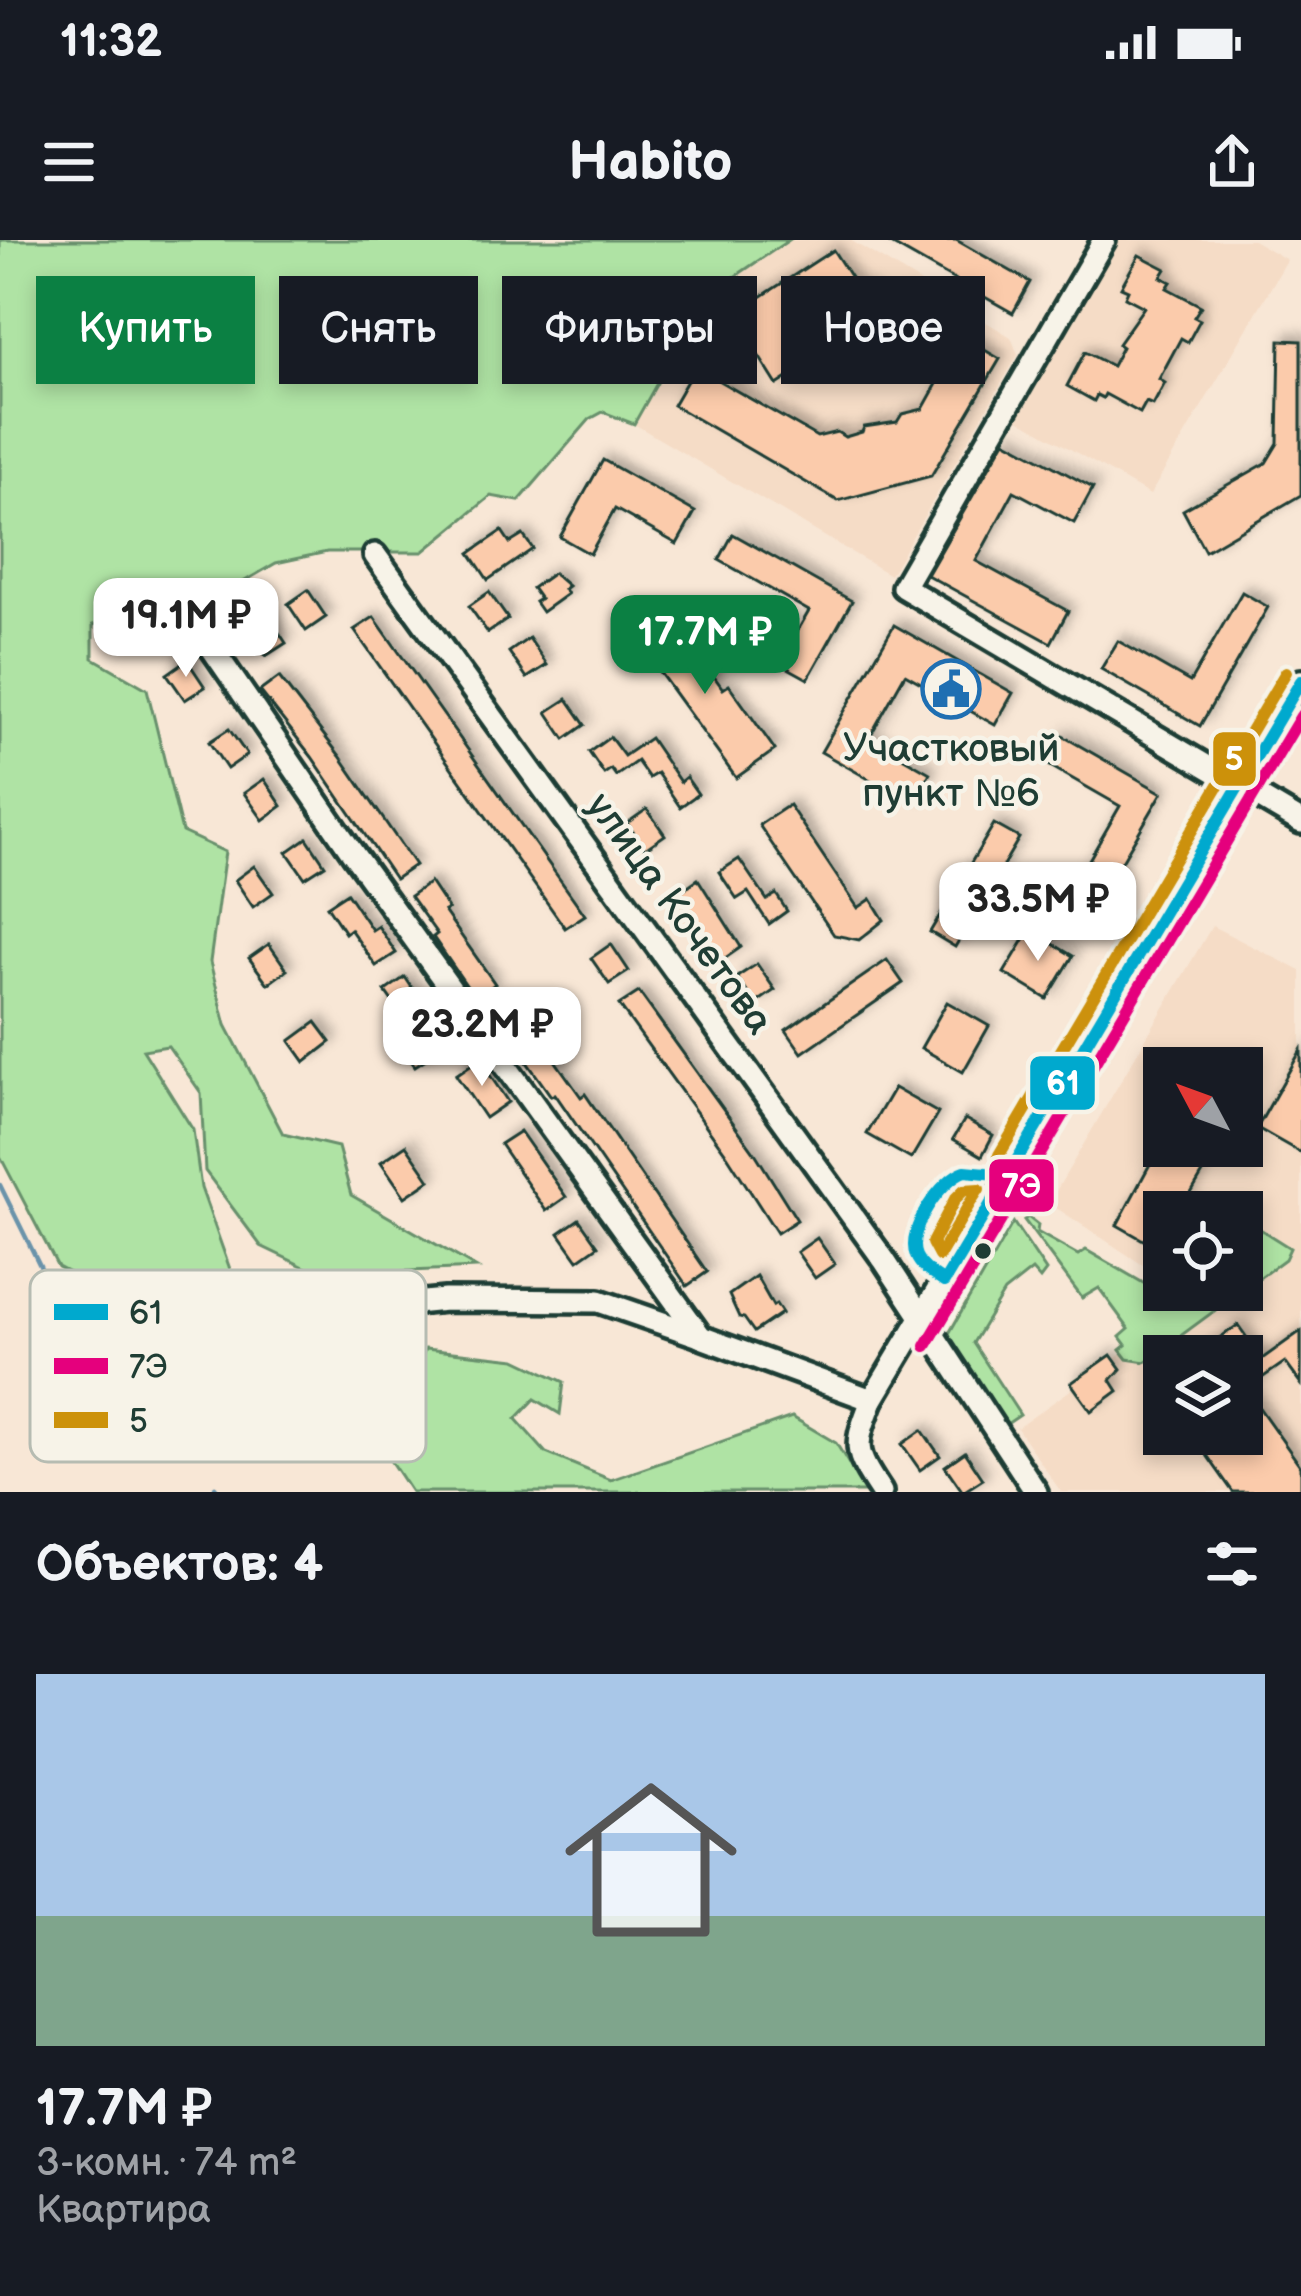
<!DOCTYPE html>
<html lang="ru">
<meta charset="utf-8">
<style>
body{margin:0;font-family:"Balsamiq Sans",sans-serif;background:#20242c;color:#f1f3f6;height:100vh;display:flex;flex-direction:column;font-size:45px;white-space:nowrap}
*{box-sizing:border-box;margin:0}
p{font-size:39px;color:#9ea1a6}
.icon{flex:none;width:66px;height:66px;fill:none;stroke:currentColor;stroke-width:2;stroke-linecap:round;stroke-linejoin:round}
.map{position:relative;height:1252px;overflow:hidden}
.details{display:flex;flex-direction:column;background:#171b24;flex:1}
.details>*{flex:none}
.top-card{position:absolute;left:36px;top:36px;width:1230px;height:108px;display:flex;gap:24px}
.needle{width:78px;rotate:311deg}
.fabs{position:absolute;left:1143px;top:807px;display:grid;gap:24px}
.fabs a{display:grid;place-items:center;width:120px;height:120px;border-radius:0px;background:#171b24;box-shadow:0 6px 18px #0003;font-size:60px}
.price{position:absolute;translate:-50% -102px;padding:0 27px;border-radius:24px;background:#fff;color:#222;font-size:39px;line-height:78px;filter:drop-shadow(0 3px 6px #0008)}
.price::after{content:'';position:absolute;left:50%;top:72px;width:36px;height:27px;margin-left:-18px;background:inherit;clip-path:polygon(0 0,100% 0,50% 100%)}
.price.on{background:#0b8043;color:#fff}
ul{padding:0;list-style:none}
li{display:grid;align-content:center;gap:24px;height:636px;padding:0 36px}
li span{display:grid;place-items:center;height:372px;border-radius:0px;color:#555}
li>.icon{margin-inline-start:auto}
span .icon{width:216px;height:216px;fill:#fffc;stroke-width:1}
li b{font-size:51px}
h2{display:flex;justify-content:space-between;align-items:center;height:144px;padding:0 36px;font-size:51px}
.tag{padding:0 42px;border-radius:0px;background:#171b24;box-shadow:0 6px 18px #0003;font-size:42px;line-height:108px}
.tag.on{background:#0b8043;color:#fff}
.status{display:flex;justify-content:space-between;align-items:center;height:84px;padding:0 60px;background:#171b24;direction:ltr}
.status svg{height:33px;fill:currentColor}
header{display:flex;justify-content:space-between;align-items:center;height:156px;padding:0 36px;background:#171b24;font-size:54px;font-weight:600}
.map>svg:first-child{display:block}
.built{fill:#f5dcc6;fill-rule:evenodd}
.green{fill:#afe3a4;stroke:#67906c;stroke-width:3}
.lines{fill:none;stroke-linecap:round;stroke-linejoin:round}
.stream{stroke:#6b93aa;stroke-width:4.5}
.building{fill:#fbcbab;stroke:#1f3d34;stroke-width:3;filter:url(#shadow)}
.minor-casing{stroke:#1f3d34;stroke-width:30}
.minor{stroke:#f7f3e8;stroke-width:21}
.bus-1-casing{stroke:#f7f3e8;stroke-width:21}
.bus-2-casing{stroke:#f7f3e8;stroke-width:21}
.bus-3-casing{stroke:#f7f3e8;stroke-width:21}
.bus-1{stroke:#00a9ce;stroke-width:12}
.bus-2{stroke:#e5007d;stroke-width:12}
.bus-3{stroke:#cc910a;stroke-width:12}
.bus-dot{fill:#1f3d34;stroke:#f7f3e8;stroke-width:4.5}
.labels{text-anchor:middle;dominant-baseline:central;stroke-width:9;stroke-linejoin:round;paint-order:stroke}
.poi-label{font-size:39px;fill:#1f3d34;stroke:#f7f3e8}
.street-label{font-size:39px;fill:#1f3d34;stroke:#f7f3e8}
.key{fill:#f7f3e8;stroke:#b6bcb2;stroke-width:3}
.key-label{font-size:33px;fill:#1f3d34}
.line-badge{stroke:#f7f3e8;stroke-width:4.5}
.badge-label{font-size:33px;text-anchor:middle;font-weight:bold;fill:#fff}
</style>
<div class="status"><b>11:32</b><svg viewBox="0 0 49 12"><path d="M0 12V9h3v3zM5 12V6h3v6zM10 12V3h3v9zM15 12V0h3v12zM26 1h20v11H26zM47 4h2v5h-2z"/></svg></div>
<header><svg class="icon" aria-label="menu" viewBox="0 0 24 24"><path d="M4 6h16M4 12h16M4 18h16"/></svg>Habito<svg class="icon" aria-label="share" viewBox="0 0 24 24"><path d="M12 15V3M7 8l5-5 5 5M5 13v7h14v-7"/></svg></header>
<div class="map">
<svg width="1301" height="1252" viewBox="0 0 1301 1252">
<defs>
<filter id="shadow"><feDropShadow dx="6" dy="-6" stdDeviation="6" flood-color="#0004"/></filter>
</defs>
<rect width="100%" height="100%" fill="#f8e7d6"/>
<filter id="ink" filterUnits="userSpaceOnUse"><feTurbulence type="fractalNoise" baseFrequency=".00833" numOctaves="2"/><feDisplacementMap in="SourceGraphic" scale="24" xChannelSelector="R" yChannelSelector="G"/><feConvolveMatrix kernelMatrix="1 2 1 2 8 2 1 2 1" color-interpolation-filters="sRGB"/></filter>
<g filter="url(#ink)">
<g class="built">
<path d="M789 0H850L1011 97 1018 115 890 335 634 184 706 56Z"/>
<path d="M1117 0H1253L1287 20 1150 255 1013 176Z"/>
<path d="M1212 686 1301 731V1252H1061L1017 1188 1196 1061 1180 1050H1242V972H1164V1039L1049 963ZM1164 828H1242V906H1164ZM1164 1116H1242V1194H1164Z"/>
</g>
<g class="green">
<path d="M0 0H789L706 56 634 184 603 172 590 179 519 261 491 256 423 312H327L276 323 233 348 203 386 193 360 162 346 139 372 93 385V418L147 449 182 592 225 612 210 722 226 785 283 894 338 907 351 955 477 1028 321 1035 261 1006 205 931 201 853 168 806 143 810 193 890 201 948 246 1074 168 1086 58 1027 0 916Z"/>
<path d="M1028 977 1038 985 1037 992 1078 1015 1086 1010 1159 1052 1242 1050 1244 979 1290 1008 1285 1019 1145 1122 1127 1119 1120 1110 1126 1105 1120 1097 1129 1089 1099 1048 1082 1058 1024 980Z"/>
<path d="M1013 982 1046 1031 1040 1039 1032 1030 1004 1052 973 1103 1020 1175 1004 1186 947 1097Z"/>
<path d="M425 1109 516 1119 564 1142 560 1174 535 1159 516 1179 546 1213 611 1240 792 1177 836 1203 866 1252H411L382 1208Z"/>
</g>
<g class="lines">
<g class="stream">
<path d="M0 945 52 1050 158 1146"/>
<path d="M215 1247 219 1252"/>
</g>
</g>
<g class="building">
<path d="M884 0H956L1030 42 1013 73Z"/>
<path d="M833 10 861 53 866 50 879 70 806 119 809 124 777 145 733 75Z"/>
<path d="M1139 15 1166 29 1161 37 1171 42 1167 48 1201 66 1194 77 1200 80 1188 102 1181 98 1159 139 1165 143 1153 165 1146 162 1140 173 1105 154 1103 158 1097 155 1094 161 1067 146 1085 112 1112 126 1122 107 1118 104 1144 67 1125 57 1128 50 1121 47Z"/>
<path d="M899 60 1000 119 931 236 838 261 673 165 695 127 817 197 837 192 845 197 862 192 864 187 897 182 902 174 923 169 943 133 878 96Z"/>
<path d="M1280 100 1301 101V255L1205 311 1183 270 1266 223 1278 203Z"/>
<path d="M1005 200 1093 248 1074 283 1014 251 976 321 1068 371 1051 403 927 335Z"/>
<path d="M603 220 695 272 677 304 615 269 590 314 560 297Z"/>
<path d="M502 291 510 303 523 295 533 309 488 340 470 313Z"/>
<path d="M733 294 852 361 808 439 779 423 809 371 719 320Z"/>
<path d="M553 333 568 346 564 349 567 354 542 372 535 362 540 359 532 348Z"/>
<path d="M308 350 326 377 306 391 288 364Z"/>
<path d="M489 352 508 379 488 393 469 366Z"/>
<path d="M1242 352 1268 367 1200 486 1101 429 1118 401 1190 442Z"/>
<path d="M174 368 192 395 172 408 154 382Z"/>
<path d="M657 375 667 388 675 382 723 449 729 445 775 510 736 538 631 393Z"/>
<path d="M268 376 286 403 266 416 248 390Z"/>
<path d="M374 377 585 675 565 688 354 390Z"/>
<path d="M894 385 1013 453 995 485 905 434 869 498 930 533 913 564 821 512Z"/>
<path d="M529 398 547 425 527 438 509 412Z"/>
<path d="M187 420 205 447 185 460 167 434Z"/>
<path d="M279 437 340 516 415 625 395 639 312 517 260 451Z"/>
<path d="M567 459 585 485 565 499 547 472Z"/>
<path d="M229 489 247 515 227 529 209 502Z"/>
<path d="M1061 495 1162 553 1092 672 1067 658 1120 566 1045 523Z"/>
<path d="M610 497 624 516 650 498 680 542 686 537 698 554 680 567 657 533 649 538 637 521 616 536 611 529 604 534 589 512Z"/>
<path d="M264 539 282 566 263 580 244 553Z"/>
<path d="M789 565 858 668 871 659 884 680 859 700 834 695 759 585Z"/>
<path d="M647 569 665 595 645 609 627 583Z"/>
<path d="M994 584 1019 598 955 707 930 692Z"/>
<path d="M307 598 325 625 305 638 287 612Z"/>
<path d="M739 619 767 660 776 654 787 671 769 684 748 652 737 659 719 632Z"/>
<path d="M254 626 273 653 253 667 235 640Z"/>
<path d="M698 639 741 707 721 721 678 653Z"/>
<path d="M430 642 448 669 444 671 495 744 475 758 433 697 437 694 410 656Z"/>
<path d="M347 653 372 690 378 686 396 713 376 726 350 689 345 693 327 666Z"/>
<path d="M1030 690 1073 716 1047 759 1004 733Z"/>
<path d="M269 704 287 730 268 744 249 718Z"/>
<path d="M611 704 629 731 609 744 591 718Z"/>
<path d="M887 720 903 743 802 813 786 790Z"/>
<path d="M757 724 775 750 755 764 737 737Z"/>
<path d="M405 737 423 764 404 778 385 751Z"/>
<path d="M639 752 755 913 797 980 777 993 725 912 619 765Z"/>
<path d="M947 762 989 786 963 832 921 808Z"/>
<path d="M522 774 581 857 585 854 707 1032 687 1046 555 854 551 856 503 788Z"/>
<path d="M316 782 331 802 305 822 290 801Z"/>
<path d="M416 786 435 813 415 826 396 800Z"/>
<path d="M1301 810V913L1257 888Z"/>
<path d="M479 819 508 862 485 878 456 835Z"/>
<path d="M894 848 938 873 911 919 867 894Z"/>
<path d="M965 879 993 895 982 916 953 899Z"/>
<path d="M520 891 566 957 546 971 500 904Z"/>
<path d="M1162 902 1164 906H1219L1180 972H1164V1000L1159 1009 1117 985Z"/>
<path d="M406 905 430 940 405 957 381 922Z"/>
<path d="M961 949 968 950 975 958 952 997 934 986 954 953Z"/>
<path d="M579 979 598 1006 578 1020 559 993Z"/>
<path d="M817 998 835 1024 815 1038 797 1012Z"/>
<path d="M756 1036 773 1066 776 1064 782 1073 754 1092 744 1078 739 1077 729 1055Z"/>
<path d="M1238 1085 1262 1119 1301 1091V1144L1285 1122 1246 1149 1301 1227V1252H1233L1197 1201 1207 1194H1242V1116H1193Z"/>
<path d="M1111 1115 1121 1129 1111 1140 1118 1151 1091 1171 1071 1143Z"/>
<path d="M922 1190 940 1216 920 1230 902 1204Z"/>
<path d="M965 1212 983 1239 963 1252 945 1226Z"/>
</g>
<g class="lines">
<defs>
<g id="minor">
<path d="M1104 0 903 347 1301 582"/>
<path d="M375 315 884 1020 1036 1252"/>
<path d="M211 407 354 615 701 1097 872 1160"/>
<path d="M295 1075 445 1060 599 1061 700 1096"/>
<path d="M881 1252C853 1210 854 1207 872 1160L1301 441"/>
</g>
</defs>
<use href="#minor" class="minor-casing"/>
<use href="#minor" class="minor"/>
<defs>
<g id="bus-1">
<path d="M965 931 1008 935 944 1042C934 1035 921 1028 916 1016 905 991 942 938 965 931Z"/>
<path d="M1008 935 1301 441"/>
</g>
<path id="bus-2" d="M926 1106 1301 476"/>
<g id="bus-3">
<path d="M999 915 1286 432"/>
<path d="M979 949 973 958 939 1016 932 1003 955 959 964 950Z"/>
</g>
</defs>
<use href="#bus-1" class="bus-1-casing"/>
<use href="#bus-2" class="bus-2-casing"/>
<use href="#bus-3" class="bus-3-casing"/>
<use href="#bus-1" class="bus-1"/>
<use href="#bus-2" class="bus-2"/>
<use href="#bus-3" class="bus-3"/>
</g>
</g>
<defs>
<symbol id="civic-ring" viewBox="-11 -11 22 22"><circle r="9.5" fill="#f7f3e8" stroke="#1f6fb2" stroke-width="1.5"/><path d="M-.6-6.5H3V-4.5H.6V-3L4-1V1h2V6H-6V1h2V-1L-.6-3ZM-1.2 2.5V6h2.4V2.5Z" fill="#1f6fb2"/></symbol>
</defs>
<g fill-rule="evenodd">
<use href="#civic-ring" x="918" y="416" width="66" height="66"/>
</g>
<circle class="bus-dot" cx="983" cy="1011" r="10"/>
<g class="labels">
<g class="poi-label">
<text x="951" y="509">Участковый<tspan x="951" dy="45">пункт №6</tspan></text>
</g>
<g class="street-label">
<text transform="translate(679 674) rotate(54)">улица Кочетова</text>
</g>
</g>
<rect x="30" y="1030" width="396" height="192" rx="18" class="key"/>
<rect x="54" y="1064" width="54" height="16" fill="#00a9ce"/>
<rect x="54" y="1118" width="54" height="16" fill="#e5007d"/>
<rect x="54" y="1172" width="54" height="16" fill="#cc910a"/>
<g class="key-label">
<text x="129" y="1084">61</text>
<text x="129" y="1138">7Э</text>
<text x="129" y="1192">5</text>
</g>
<g class="line-badge">
<rect x="1211" y="490" width="47" height="58" rx="12" fill="#cc910a"/>
<rect x="1028" y="814" width="69" height="58" rx="12" fill="#00a9ce"/>
<rect x="987" y="917" width="69" height="57" rx="12" fill="#e5007d"/>
</g>
<g class="badge-label">
<text x="1234" y="530">5</text>
<text x="1063" y="854">61</text>
<text x="1021" y="957">7Э</text>
</g>
</svg>
<div class="fabs">
<a><svg class="needle" viewBox="-14 -14 28 28"><path d="M0-13l5 13h-10z" fill="#e53935"/><path d="M0 13l5-13h-10z" fill="#9ea1a6"/></svg></a>
<a><svg class="icon" aria-label="locate" viewBox="0 0 24 24"><circle cx="12" cy="12" r="6"/><path d="M12 2v4M12 18v4M2 12h4M18 12h4"/></svg></a>
<a><svg class="icon" aria-label="layers" viewBox="0 0 24 24"><path d="M12 4l9 5-9 5-9-5zM3 14l9 5 9-5"/></svg></a>
</div>
<b class="price" style="left:186px;top:440px">19.1M ₽</b>
<b class="price on" style="left:705px;top:457px">17.7M ₽</b>
<b class="price" style="left:1038px;top:724px">33.5M ₽</b>
<b class="price" style="left:482px;top:849px">23.2M ₽</b>
<div class="top-card">
<a class="tag on">Купить</a>
<a class="tag">Снять</a>
<a class="tag">Фильтры</a>
<a class="tag">Новое</a>
</div>
</div>
<section class="details">
<h2>Объектов: 4<svg class="icon" aria-label="filters" viewBox="0 0 24 24"><path d="M4 7h16M4 17h16"/><circle cx="9" cy="7" r="2"/><circle cx="15" cy="17" r="2"/></svg></h2>
<ul>
<li><span style="background:linear-gradient(#a9c7e8 65%,#7fa58c 0)"><svg class="icon" aria-label="home" viewBox="0 0 24 24"><path d="M3 11l9-7 9 7M6 9v11h12V9"/></svg></span><div><b>17.7M ₽</b><p>3-комн. · 74 m²</p><p>Квартира</p></div></li>
</ul>
</section>
